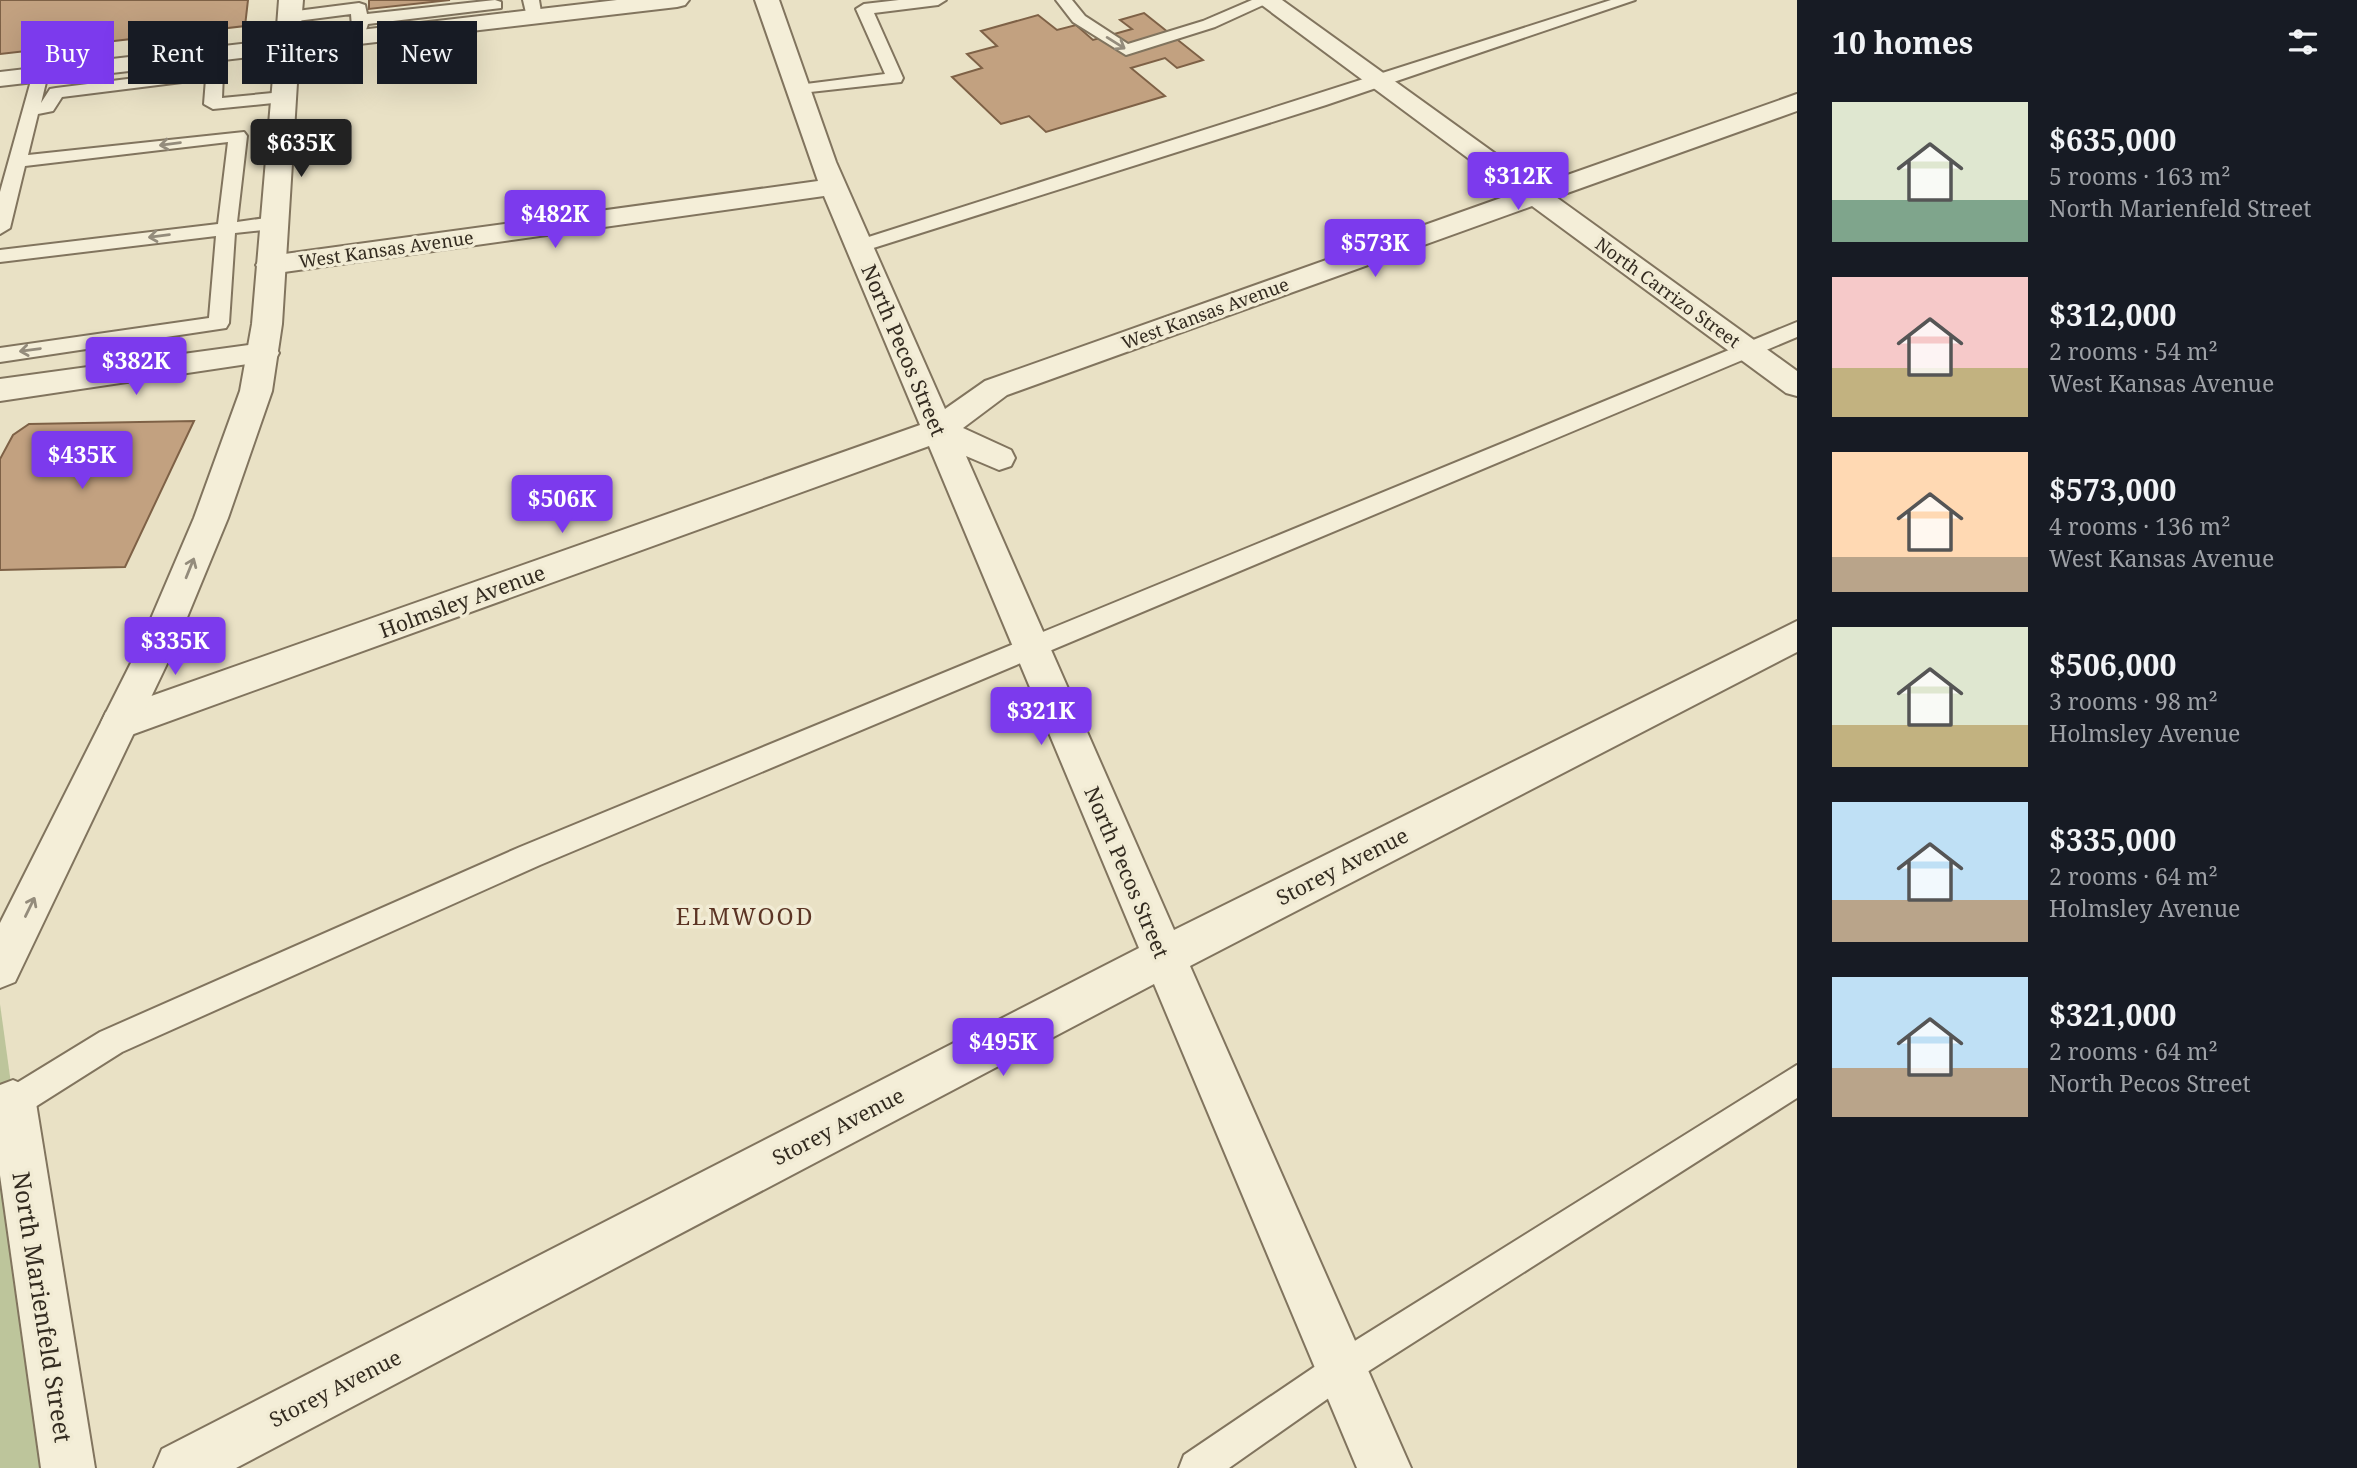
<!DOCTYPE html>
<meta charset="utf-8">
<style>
body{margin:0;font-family:"Noto Serif",serif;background:#242831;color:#f1f3f6;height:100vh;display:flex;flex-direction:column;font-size:26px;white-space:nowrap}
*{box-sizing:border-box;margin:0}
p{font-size:23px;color:#9ea1a6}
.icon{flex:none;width:38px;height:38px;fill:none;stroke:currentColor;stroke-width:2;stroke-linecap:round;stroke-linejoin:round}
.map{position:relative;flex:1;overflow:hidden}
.side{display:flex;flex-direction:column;background:#171b24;width:560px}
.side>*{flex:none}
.top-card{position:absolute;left:21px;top:21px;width:665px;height:63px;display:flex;gap:14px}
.price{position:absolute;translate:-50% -60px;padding:0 16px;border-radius:7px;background:#7c3aed;color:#fff;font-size:23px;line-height:46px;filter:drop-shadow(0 2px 4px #0008)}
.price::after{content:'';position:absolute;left:50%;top:42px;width:21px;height:16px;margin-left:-10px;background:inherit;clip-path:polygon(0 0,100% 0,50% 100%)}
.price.selected{background:#222;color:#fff}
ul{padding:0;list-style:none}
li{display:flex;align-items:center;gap:21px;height:175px;padding:0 35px}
li span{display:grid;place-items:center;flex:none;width:196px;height:140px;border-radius:0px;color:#555}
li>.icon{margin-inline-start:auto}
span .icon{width:84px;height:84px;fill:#fffc;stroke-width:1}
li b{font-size:30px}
h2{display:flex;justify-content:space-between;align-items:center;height:84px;padding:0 35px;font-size:30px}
.chip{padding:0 24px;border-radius:0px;background:#171b24;box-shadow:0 7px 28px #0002;font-size:24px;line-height:63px}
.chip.selected{background:#7c3aed;color:#fff}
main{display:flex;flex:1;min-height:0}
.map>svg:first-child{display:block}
.green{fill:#bdc59b}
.building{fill:#c2a180;stroke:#7e6146;stroke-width:2}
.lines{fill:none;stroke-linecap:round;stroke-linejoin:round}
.service-casing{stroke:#81745e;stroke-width:4}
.minor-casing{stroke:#81745e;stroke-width:4}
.tertiary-casing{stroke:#81745e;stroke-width:4}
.service{fill:#f4eed8;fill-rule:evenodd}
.minor{fill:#f4eed8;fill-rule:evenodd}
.tertiary{fill:#f4eed8;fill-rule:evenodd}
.oneway{stroke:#948c7c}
.labels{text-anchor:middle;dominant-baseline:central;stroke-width:7;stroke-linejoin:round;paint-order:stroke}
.far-street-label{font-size:18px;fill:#332b20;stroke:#f1ebd4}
.street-label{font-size:21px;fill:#332b20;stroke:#f1ebd4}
.neighbourhood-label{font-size:23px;letter-spacing:2px;fill:#5b3424;stroke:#f1ebd4}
.near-street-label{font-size:24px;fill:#332b20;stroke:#f1ebd4}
</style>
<main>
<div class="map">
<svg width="1797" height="1468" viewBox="0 0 1797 1468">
<rect width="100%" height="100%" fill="#e9e1c5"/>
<path class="green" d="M0 1004 64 1468H0Z"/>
<g class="building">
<path d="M0 0H248L245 26 0 54Z"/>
<path d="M369 0H450L369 9Z"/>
<path d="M1144 13 1203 60 1177 68 1165 58 1131 68 1165 96 1046 132 1029 116 1001 124 952 77 982 68 967 54 997 46 981 31 1038 15 1057 30 1076 25 1093 40 1132 29 1120 20Z"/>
<path d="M194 421 125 567 0 570V459L13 435 29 424Z"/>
</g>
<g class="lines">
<defs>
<g id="service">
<path d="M495 0 501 2V8L368 24 366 30 360 32 352 27 351 14 289 22 281 17 289 12 359 3 365 5 367 14Z"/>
<path d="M523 0H539L542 18 540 21H528Z"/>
<path d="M899 0H946L938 5 874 13 903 78 901 82 792 94 789 90 792 86 798 85 885 74 856 9 864 4Z"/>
<path d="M1056 0H1072L1085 16 1128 44 1203 21 1252 0H1274L1215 27 1126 55 1073 22Z"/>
<path d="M1611 0H1635L1326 105 867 250H853L850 246 853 242Z"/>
<path d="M215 68 223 73 222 98 283 92 292 97 283 102 213 109 204 104 206 79 62 97 53 111 38 114 28 155 244 132 247 136 237 222 273 217 282 223 273 229 235 233 229 323 226 328 0 362V348L209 318 216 236 0 262V250L218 224 228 142 25 166 10 228 0 234V192L34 70 40 69 48 74 41 103 50 89 56 88Z"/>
<path d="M1797 322V337L540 865 122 1052 24 1114 13 1119 2 1114V1092L100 1032 520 847Z"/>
<path d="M1797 1065V1098L1353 1381 1229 1468H1179L1184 1455 1329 1357Z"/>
</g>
<g id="minor">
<path d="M755 0H779L836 162 945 409 985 381 1515 193 1255 0H1282L1539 185 1797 94V111L1556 197 1797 371V396L1786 393 1532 206 1007 395 963 428 1011 450 1015 458 1011 466 999 470 966 456 1174 930 1797 621V652L1190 966 1411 1468H1357L1154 984 236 1468H154L162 1449 1139 948 929 446 120 739 106 734 101 723 106 712 920 425 824 196 270 274 260 271 256 265 260 259 270 256 818 181Z"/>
<path d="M264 343 275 346 279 353 275 360 0 401V379Z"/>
<path d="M13 1080 29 1087 36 1103 95 1468H41L0 1175V1085Z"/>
</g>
<path id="tertiary" d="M279 0H303L300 37 617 0H689L685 5 677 7 299 51 282 324 272 391 228 518 174 649 15 982 0 988V923L138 649 194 518 240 391 252 324 275 54 0 86V72L276 40Z"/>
</defs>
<use href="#service" class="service-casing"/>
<use href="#minor" class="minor-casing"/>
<use href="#tertiary" class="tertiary-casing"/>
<use href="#service" class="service"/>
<use href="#minor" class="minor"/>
<use href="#tertiary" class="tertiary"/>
</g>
<defs><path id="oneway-shaft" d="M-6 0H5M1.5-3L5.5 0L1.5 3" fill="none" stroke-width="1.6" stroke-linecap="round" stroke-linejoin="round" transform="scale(1.75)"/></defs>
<g class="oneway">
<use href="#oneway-shaft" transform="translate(1116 43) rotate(32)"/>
<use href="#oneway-shaft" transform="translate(170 144) rotate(173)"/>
<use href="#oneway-shaft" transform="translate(159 236) rotate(173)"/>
<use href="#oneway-shaft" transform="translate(30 350) rotate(172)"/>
<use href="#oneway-shaft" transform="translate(190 568) rotate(-68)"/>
<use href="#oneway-shaft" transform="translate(30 907) rotate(-64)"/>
</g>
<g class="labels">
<g class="far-street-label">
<text transform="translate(386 249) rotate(-8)">West Kansas Avenue</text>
<text transform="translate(1668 292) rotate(36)">North Carrizo Street</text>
<text transform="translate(1205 313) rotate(-20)">West Kansas Avenue</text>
</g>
<g class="street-label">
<text transform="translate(904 350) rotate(67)">North Pecos Street</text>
<text transform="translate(462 601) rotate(-20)">Holmsley Avenue</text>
<text transform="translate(1342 866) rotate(-27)">Storey Avenue</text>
<text transform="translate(1127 872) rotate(67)">North Pecos Street</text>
<text transform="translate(838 1126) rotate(-27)">Storey Avenue</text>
<text transform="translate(335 1388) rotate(-27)">Storey Avenue</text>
</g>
<g class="neighbourhood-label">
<text x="745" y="916">ELMWOOD</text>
</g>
<g class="near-street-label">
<text transform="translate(43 1307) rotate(81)">North Marienfeld Street</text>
</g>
</g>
</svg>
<b class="price selected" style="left:301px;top:179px">$635K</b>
<b class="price" style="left:1518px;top:212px">$312K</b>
<b class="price" style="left:555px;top:250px">$482K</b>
<b class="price" style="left:1375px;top:279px">$573K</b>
<b class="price" style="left:136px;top:397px">$382K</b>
<b class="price" style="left:82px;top:491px">$435K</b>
<b class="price" style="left:562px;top:535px">$506K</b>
<b class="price" style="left:175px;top:677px">$335K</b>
<b class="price" style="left:1041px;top:747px">$321K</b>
<b class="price" style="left:1003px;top:1078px">$495K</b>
<div class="top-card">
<a class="chip selected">Buy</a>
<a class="chip">Rent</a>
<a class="chip">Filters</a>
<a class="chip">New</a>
</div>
</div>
<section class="side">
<h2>10 homes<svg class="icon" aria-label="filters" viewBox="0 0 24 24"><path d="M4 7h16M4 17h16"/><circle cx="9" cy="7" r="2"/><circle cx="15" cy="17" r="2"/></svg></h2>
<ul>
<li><span style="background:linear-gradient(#dfe7d0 70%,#7fa58c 0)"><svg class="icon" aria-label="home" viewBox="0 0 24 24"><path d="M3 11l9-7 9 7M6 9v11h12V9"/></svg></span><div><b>$635,000</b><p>5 rooms · 163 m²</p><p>North Marienfeld Street</p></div></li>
<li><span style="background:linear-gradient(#f6c9c9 65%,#c2b280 0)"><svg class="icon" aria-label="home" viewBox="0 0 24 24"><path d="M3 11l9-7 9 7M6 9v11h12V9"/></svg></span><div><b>$312,000</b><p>2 rooms · 54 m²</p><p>West Kansas Avenue</p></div></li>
<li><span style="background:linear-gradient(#ffd9b3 75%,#b9a48a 0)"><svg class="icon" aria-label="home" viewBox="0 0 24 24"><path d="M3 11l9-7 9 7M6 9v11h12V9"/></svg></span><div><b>$573,000</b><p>4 rooms · 136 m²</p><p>West Kansas Avenue</p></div></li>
<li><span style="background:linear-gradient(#dfe7d0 70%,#c2b280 0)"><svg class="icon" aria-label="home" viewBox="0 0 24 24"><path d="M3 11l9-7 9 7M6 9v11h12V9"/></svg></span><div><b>$506,000</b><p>3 rooms · 98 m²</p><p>Holmsley Avenue</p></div></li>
<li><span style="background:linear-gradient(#bfe0f5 70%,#b9a48a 0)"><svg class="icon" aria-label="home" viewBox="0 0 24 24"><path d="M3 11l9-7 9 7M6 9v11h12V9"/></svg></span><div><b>$335,000</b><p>2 rooms · 64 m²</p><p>Holmsley Avenue</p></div></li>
<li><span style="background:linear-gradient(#bfe0f5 65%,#b9a48a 0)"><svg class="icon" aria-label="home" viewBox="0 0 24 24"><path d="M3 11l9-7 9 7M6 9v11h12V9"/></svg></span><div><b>$321,000</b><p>2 rooms · 64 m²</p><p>North Pecos Street</p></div></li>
</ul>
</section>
</main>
